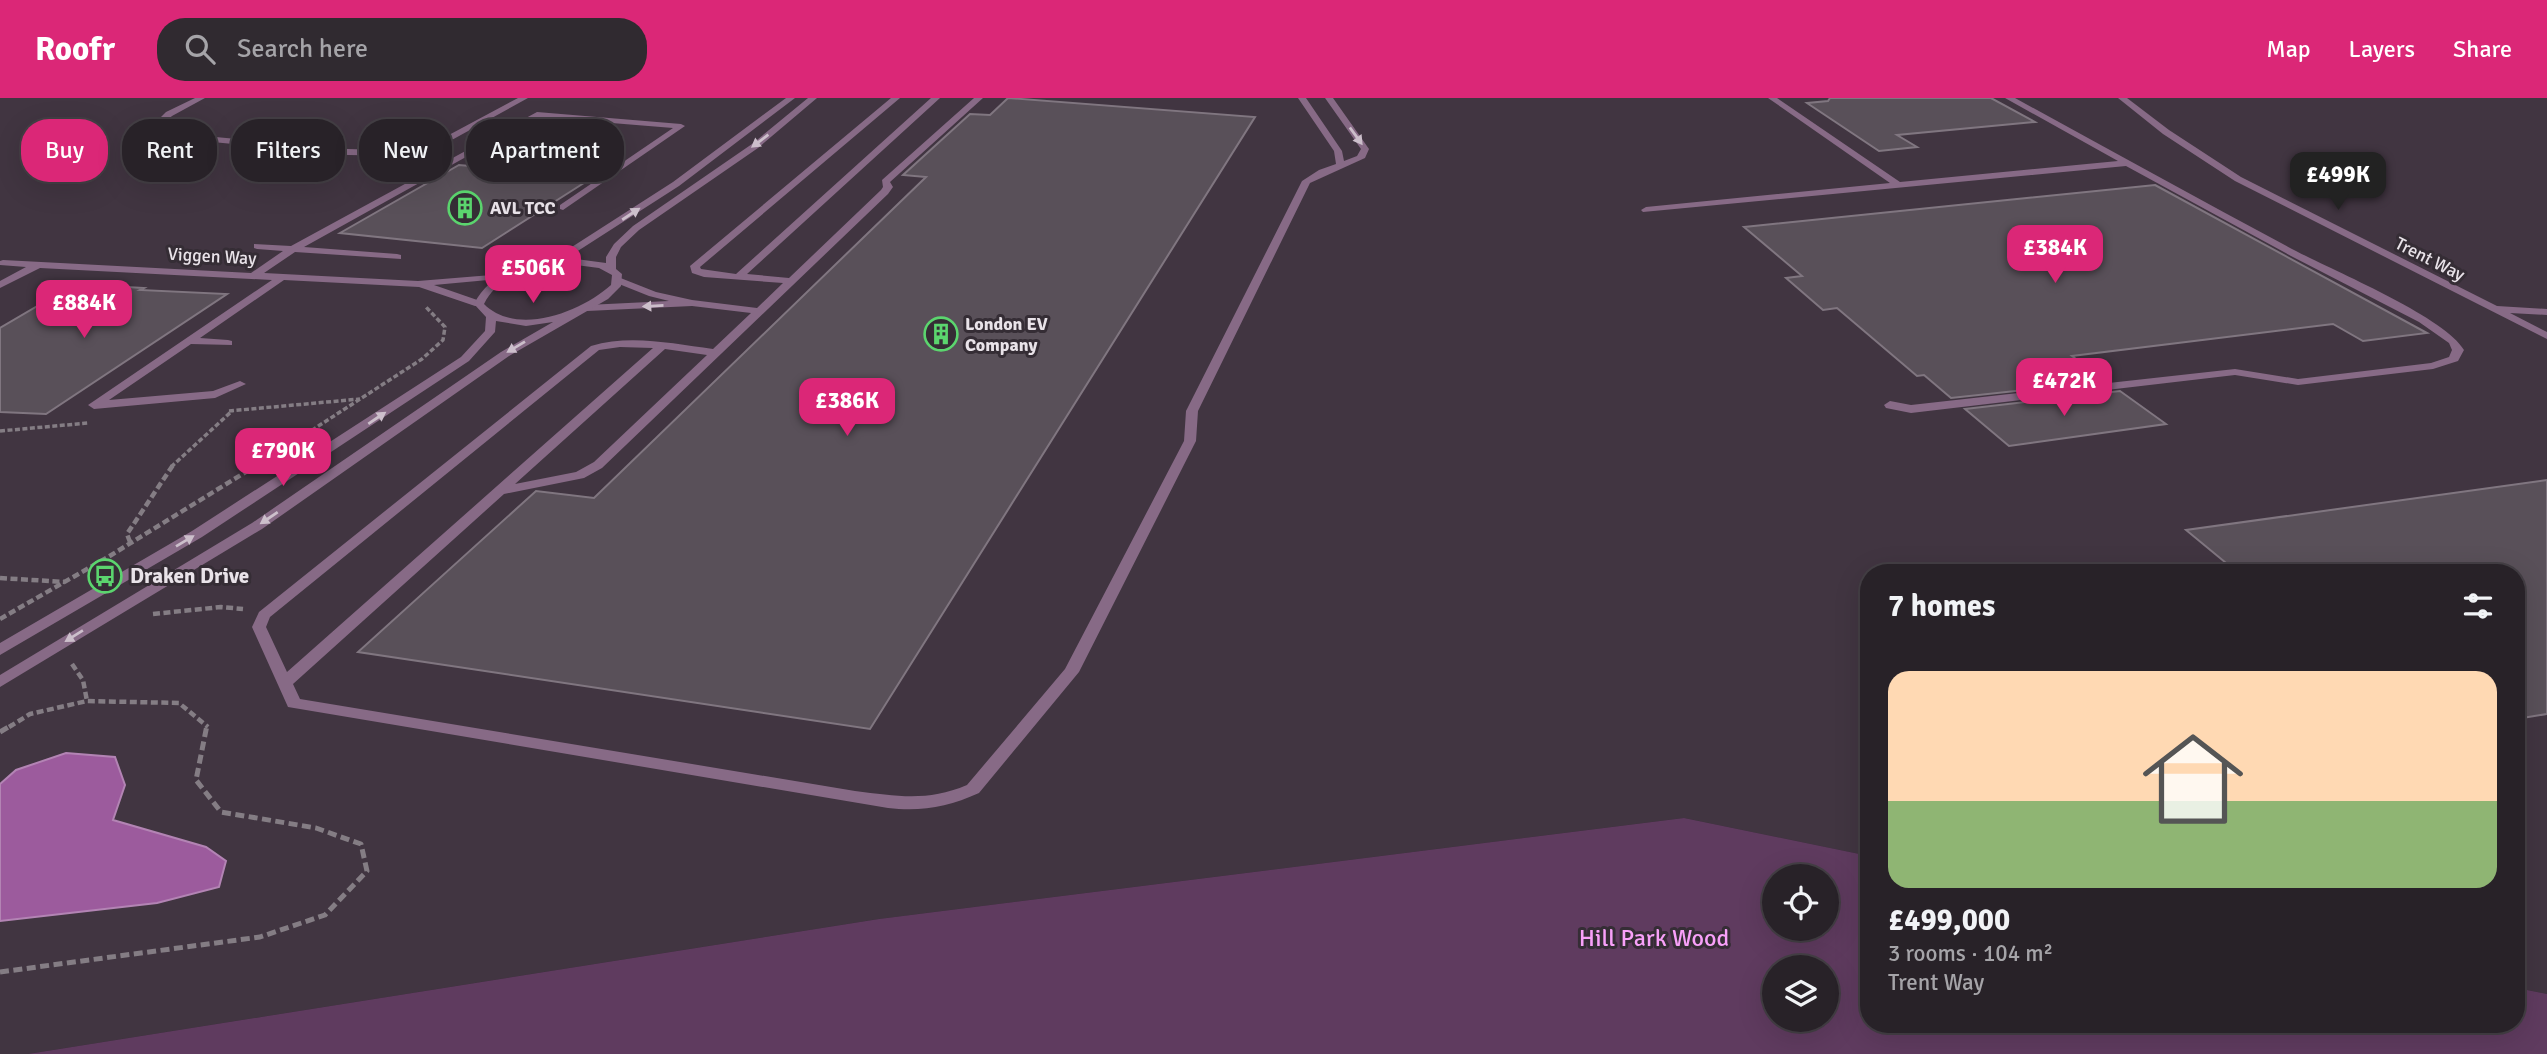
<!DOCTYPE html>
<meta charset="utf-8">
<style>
body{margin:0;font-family:Signika,sans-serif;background:#302a30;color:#f1f3f6;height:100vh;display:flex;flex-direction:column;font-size:26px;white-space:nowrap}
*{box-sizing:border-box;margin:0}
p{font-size:23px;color:#a5a4a8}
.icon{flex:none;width:38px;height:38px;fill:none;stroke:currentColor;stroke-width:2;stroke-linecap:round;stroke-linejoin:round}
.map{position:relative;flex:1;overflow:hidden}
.details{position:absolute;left:1860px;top:466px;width:665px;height:469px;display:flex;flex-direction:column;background:#282228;border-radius:28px;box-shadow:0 7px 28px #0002,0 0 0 2px #443f45}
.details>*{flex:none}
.top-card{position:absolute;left:21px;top:21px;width:665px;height:63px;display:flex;gap:14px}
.controls{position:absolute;left:1762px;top:766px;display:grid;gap:14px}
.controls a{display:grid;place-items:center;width:77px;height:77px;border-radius:50%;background:#282228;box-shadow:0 7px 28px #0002,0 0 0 2px #443f45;font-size:35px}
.price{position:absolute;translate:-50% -60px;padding:0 16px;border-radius:14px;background:#db2777;color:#fff;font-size:23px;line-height:46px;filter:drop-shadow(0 2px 4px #0008)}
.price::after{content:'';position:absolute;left:50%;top:42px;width:21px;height:16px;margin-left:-10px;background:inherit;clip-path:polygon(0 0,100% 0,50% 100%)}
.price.on{background:#222;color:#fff}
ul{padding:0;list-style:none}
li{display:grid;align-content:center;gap:14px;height:371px;padding:0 28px}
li+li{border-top:2px solid #443f45}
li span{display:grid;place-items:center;height:217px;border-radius:21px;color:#555}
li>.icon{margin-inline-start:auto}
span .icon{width:126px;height:126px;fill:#fffc;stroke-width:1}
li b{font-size:30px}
h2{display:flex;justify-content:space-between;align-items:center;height:84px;padding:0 28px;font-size:30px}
.tag{padding:0 24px;border-radius:28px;background:#282228;box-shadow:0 7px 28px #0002,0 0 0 2px #443f45;font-size:24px;line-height:63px}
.tag.on{background:#db2777;color:#fff}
header{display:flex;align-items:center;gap:42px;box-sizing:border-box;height:98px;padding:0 35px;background:#db2777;color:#fff}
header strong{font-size:33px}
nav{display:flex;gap:38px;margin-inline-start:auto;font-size:24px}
.search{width:490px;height:63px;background:#302a30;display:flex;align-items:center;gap:18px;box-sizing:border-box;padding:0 24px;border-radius:28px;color:#a5a4a8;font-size:26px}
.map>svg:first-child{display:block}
.built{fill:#413541}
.green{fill:#5f3b5f;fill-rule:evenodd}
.water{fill:#9c5b9d;stroke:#b384b4;stroke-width:2}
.building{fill:#595059;stroke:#807680;stroke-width:2}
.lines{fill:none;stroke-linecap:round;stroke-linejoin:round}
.path-far2{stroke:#847d84;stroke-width:3.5;stroke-dasharray:5 2.5;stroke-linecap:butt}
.path-far1{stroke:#847d84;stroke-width:4.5;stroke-dasharray:7 3.5;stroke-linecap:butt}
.path{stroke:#847d84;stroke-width:5;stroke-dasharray:9 4.5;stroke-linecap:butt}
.service{fill:#876a86;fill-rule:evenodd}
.minor{fill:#876a86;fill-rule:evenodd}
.oneway{fill:#ccbfcb}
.labels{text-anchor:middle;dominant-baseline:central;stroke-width:6;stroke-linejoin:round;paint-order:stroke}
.far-poi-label{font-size:18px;font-weight:bold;fill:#e9e3e9;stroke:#352d35;text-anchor:start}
.far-street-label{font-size:18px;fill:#e9e3e9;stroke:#352d35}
.poi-label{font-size:21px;font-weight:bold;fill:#e9e3e9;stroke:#352d35;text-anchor:start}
.near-park-label{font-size:24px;fill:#f8a0f9;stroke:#352d35}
</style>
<header>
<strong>Roofr</strong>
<div class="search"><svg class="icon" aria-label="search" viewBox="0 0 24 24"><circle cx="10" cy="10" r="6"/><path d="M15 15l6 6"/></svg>Search here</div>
<nav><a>Map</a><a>Layers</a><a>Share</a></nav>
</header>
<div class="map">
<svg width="2547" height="956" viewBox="0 0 2547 956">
<rect width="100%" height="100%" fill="#352d35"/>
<path class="built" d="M0 0H2547V896L2517 890 2516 474H1869V758L1684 720 879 821 28 956H0Z"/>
<path class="green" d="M1684 720 1869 758V926H2516L2517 890 2547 896V956H28L879 821ZM1774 779H1827V831H1774ZM1774 870H1827V922H1774Z"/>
<path class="water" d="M66 655 115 659 125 687 113 722 206 749 226 763 219 789 157 805 0 823V686L16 672Z"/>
<g class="building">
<path d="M1008 0 1255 19 870 631 358 554 536 393 594 400 926 79 903 77 970 16 990 17Z"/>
<path d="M1830 0H1991L2035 24 1897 37 1917 49 1879 53 1807 5 1828 3Z"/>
<path d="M512 59 609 69 482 150 340 135 459 67 493 70Z"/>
<path d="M2155 87 2427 235 2363 243 2333 226 2072 258 2106 283 1951 300 1924 277 1917 278 1837 210 1823 212 1786 180 1802 178 1744 129Z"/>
<path d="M75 186 144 190 140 192 227 196 46 316 0 314V230Z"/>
<path d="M2120 293 2166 326 2009 348 1965 311Z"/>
<path d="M2547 382V616L2516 621V474H2237L2186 432Z"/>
</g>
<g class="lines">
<g class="path-far2">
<path d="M229 313 360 301"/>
<path d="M0 333 88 325"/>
<path d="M171 369 232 313"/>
<path d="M255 369 422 261 443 242 445 229 425 208"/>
</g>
<g class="path-far1">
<path d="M130 444 127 436 173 367"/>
<path d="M0 480 65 484"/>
<path d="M153 516 221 509 243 511"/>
<path d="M0 521 108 459 257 367"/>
<path d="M72 566 83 582 87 603"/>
<path d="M9 629 30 616 87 603 179 605 208 629"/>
</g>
<g class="path">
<path d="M0 634 12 627"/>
<path d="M0 874 260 839 325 817 367 773 361 746 316 730 221 714 196 682 207 627"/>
</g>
<g class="service">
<path d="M195 0H205L172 18 165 24 168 31 183 36 348 51 419 53 518 0H528L399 71 396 70V66L410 58 348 57 182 41 162 35 158 22 166 14Z"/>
<path d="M891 0H900L700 169 701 171 736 176 931 0H940L747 176 789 180 881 92 883 89 882 82 974 0H983L890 84 893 89 888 96 602 370 584 380 504 396 293 586 300 601 855 693C897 698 927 704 967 687L1065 571 1184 343 1186 313 1302 83 1319 72 1336 66 1334 53 1298 0H1306L1342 53 1344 63 1357 58 1361 51 1325 0H1333L1369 51 1365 60 1310 85 1198 313 1196 343 1079 574 979 695C948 709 921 714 888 710L288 609 252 529 259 514 591 248C631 236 673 246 713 251L751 215 692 208 587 213 582 210 587 207 669 203 649 198 614 184 613 182 618 179 656 194 692 202 757 210 783 185 704 179 692 175 690 168ZM620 249 653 250 287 574 266 529 270 519 599 252ZM665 251 707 257 594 364 576 374 515 386Z"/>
<path d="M1768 0H1777L1900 84 2118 63 2005 0H2015C2108 51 2202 103 2296 153 2334 173 2445 219 2464 252L2458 263 2433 271 2298 287 2235 277 1911 315 1886 310 1884 307 1890 303 1911 307 2235 271 2298 281 2431 265 2449 259 2452 252 2449 245 2419 224 2291 158 2126 68 1643 114 1641 112 1646 109 1890 85Z"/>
<path d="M537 14 681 26 685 28 563 112 560 111V107L673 30 538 19 304 149 397 156 401 157V161L295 154 264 175 418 183 515 175 516 177 511 180 434 187 483 204V208H475L419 189 284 182 200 240 228 242 232 243V247L191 246 109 302 213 293 240 283 246 286 215 300 94 311 88 307 272 182 40 170 0 190V183L26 169 0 167V163L3 162 251 175 283 153 257 151 254 150V146L291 148Z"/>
</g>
<g class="minor">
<path d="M786 0H795L679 88 570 158 560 162 576 161 606 165V159L614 146 633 128 752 46 808 0H817L758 50 639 132 621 149 616 159V171L622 176 621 188 608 201 509 258 262 431 0 589V577L252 425 501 254 553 224 526 228 496 223 495 234 469 263 202 439 0 557V545L192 433 461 259 485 233 486 219 474 206C489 176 517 169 548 164V160L564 154 673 84ZM576 167 599 170 612 177 611 187C581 214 517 239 484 206 501 172 542 169 576 167Z"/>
<path d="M2118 0H2127L2169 32 2241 79 2497 208 2547 211V217L2510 215 2547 234V241L2235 83 2163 36Z"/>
</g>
</g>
<defs><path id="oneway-solid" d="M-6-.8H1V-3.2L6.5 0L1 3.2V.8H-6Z" transform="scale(1.75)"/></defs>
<g class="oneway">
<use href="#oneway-solid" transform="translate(1356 38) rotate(54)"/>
<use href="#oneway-solid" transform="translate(760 43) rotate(143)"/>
<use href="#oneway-solid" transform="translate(631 116) rotate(-33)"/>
<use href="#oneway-solid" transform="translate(653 208) rotate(177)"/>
<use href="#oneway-solid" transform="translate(516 249) rotate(149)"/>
<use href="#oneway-solid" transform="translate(377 320) rotate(-34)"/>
<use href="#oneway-solid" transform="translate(269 420) rotate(146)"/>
<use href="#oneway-solid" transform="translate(185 443) rotate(-31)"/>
<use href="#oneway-solid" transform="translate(74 538) rotate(148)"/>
</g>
<defs>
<symbol id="building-ring" viewBox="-11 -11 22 22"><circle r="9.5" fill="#352d35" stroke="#5bd56e" stroke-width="1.5"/><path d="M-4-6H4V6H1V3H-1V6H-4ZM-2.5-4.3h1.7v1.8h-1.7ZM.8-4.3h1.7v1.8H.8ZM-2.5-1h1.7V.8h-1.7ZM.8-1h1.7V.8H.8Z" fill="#5bd56e"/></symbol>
<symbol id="bus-ring" viewBox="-11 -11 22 22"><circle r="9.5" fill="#352d35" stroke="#5bd56e" stroke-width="1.5"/><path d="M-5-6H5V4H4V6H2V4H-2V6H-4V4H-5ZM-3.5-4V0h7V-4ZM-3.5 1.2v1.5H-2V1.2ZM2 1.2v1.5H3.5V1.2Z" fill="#5bd56e"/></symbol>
</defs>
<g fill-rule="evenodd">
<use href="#building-ring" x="446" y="91" width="38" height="38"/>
<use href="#building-ring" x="922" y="217" width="38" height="38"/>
<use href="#bus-ring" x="86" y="459" width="38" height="38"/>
</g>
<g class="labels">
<g class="far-poi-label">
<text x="490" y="110">AVL TCC</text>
<text x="965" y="226">London EV<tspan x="965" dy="21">Company</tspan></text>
</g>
<g class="far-street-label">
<text transform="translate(212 158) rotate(3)">Viggen Way</text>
<text transform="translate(2430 161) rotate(27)">Trent Way</text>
</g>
<g class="poi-label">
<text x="130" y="478">Draken Drive</text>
</g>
<g class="near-park-label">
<text x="1654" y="840">Hill Park Wood</text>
</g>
</g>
</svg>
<div class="controls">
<a><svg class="icon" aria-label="locate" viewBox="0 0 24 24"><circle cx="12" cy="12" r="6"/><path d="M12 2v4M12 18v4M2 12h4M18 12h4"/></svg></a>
<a><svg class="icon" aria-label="layers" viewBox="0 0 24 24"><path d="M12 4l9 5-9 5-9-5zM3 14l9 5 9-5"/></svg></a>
</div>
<b class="price on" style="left:2338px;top:114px">£499K</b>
<b class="price" style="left:2055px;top:187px">£384K</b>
<b class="price" style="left:533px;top:207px">£506K</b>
<b class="price" style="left:84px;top:242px">£884K</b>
<b class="price" style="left:2064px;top:320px">£472K</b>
<b class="price" style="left:847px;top:340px">£386K</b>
<b class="price" style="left:283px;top:390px">£790K</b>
<div class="top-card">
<a class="tag on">Buy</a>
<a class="tag">Rent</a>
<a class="tag">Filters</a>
<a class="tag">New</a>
<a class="tag">Apartment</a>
</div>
<section class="details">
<h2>7 homes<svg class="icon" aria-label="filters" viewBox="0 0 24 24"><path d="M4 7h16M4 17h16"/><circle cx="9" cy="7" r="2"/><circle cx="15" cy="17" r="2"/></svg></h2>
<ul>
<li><span style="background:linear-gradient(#ffd9b3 60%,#8fb573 0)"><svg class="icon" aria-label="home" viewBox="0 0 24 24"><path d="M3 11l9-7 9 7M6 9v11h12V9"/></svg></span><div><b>£499,000</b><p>3 rooms · 104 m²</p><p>Trent Way</p></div></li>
</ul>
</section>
</div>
